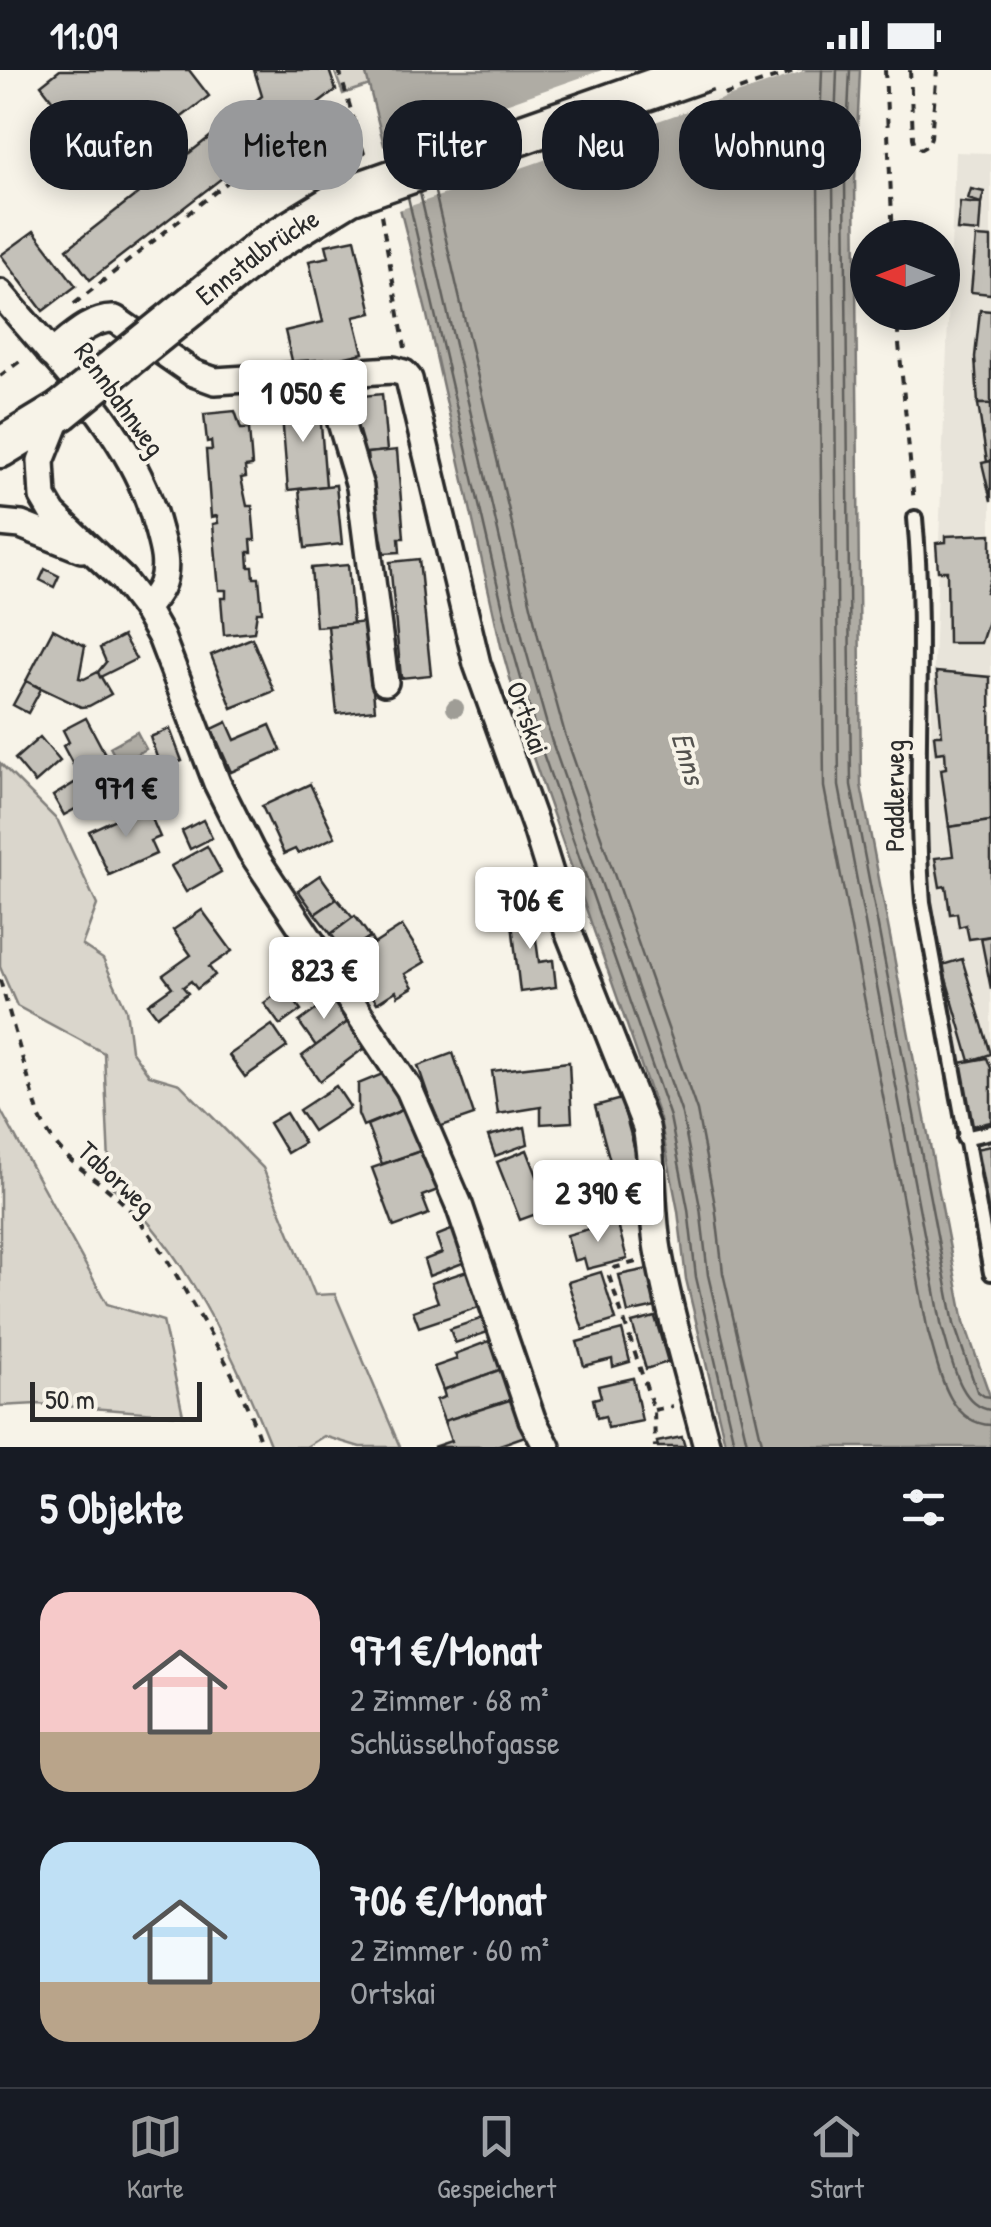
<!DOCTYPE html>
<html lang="de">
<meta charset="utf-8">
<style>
body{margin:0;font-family:"Patrick Hand",sans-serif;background:#242831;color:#f1f3f6;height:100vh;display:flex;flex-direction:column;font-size:38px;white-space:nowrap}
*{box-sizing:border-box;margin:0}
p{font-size:32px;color:#9ea1a6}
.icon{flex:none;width:55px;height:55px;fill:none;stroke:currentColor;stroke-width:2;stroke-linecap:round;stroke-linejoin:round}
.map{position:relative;height:1377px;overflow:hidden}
.details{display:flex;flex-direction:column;background:#171b24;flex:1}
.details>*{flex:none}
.top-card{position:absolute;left:30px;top:30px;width:932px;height:90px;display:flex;gap:20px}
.needle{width:65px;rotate:270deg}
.fabs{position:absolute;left:850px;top:150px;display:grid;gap:20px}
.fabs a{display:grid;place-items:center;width:110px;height:110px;border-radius:50%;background:#171b24;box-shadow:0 5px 25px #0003;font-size:50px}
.scale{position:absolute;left:30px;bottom:25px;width:172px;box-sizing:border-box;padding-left:10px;border:5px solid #2b2b2b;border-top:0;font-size:28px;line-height:35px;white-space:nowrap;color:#2b2b2b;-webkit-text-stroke:8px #f7f3e8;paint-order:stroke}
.price{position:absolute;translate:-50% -85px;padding:0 22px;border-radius:10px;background:#fff;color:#222;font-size:32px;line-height:65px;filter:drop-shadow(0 2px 5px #0008)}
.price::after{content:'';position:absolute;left:50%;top:60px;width:30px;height:22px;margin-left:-15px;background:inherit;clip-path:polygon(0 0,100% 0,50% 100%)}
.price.selected{background:#98999b;color:#111}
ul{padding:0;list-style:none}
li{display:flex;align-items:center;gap:30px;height:250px;padding:0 40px}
li span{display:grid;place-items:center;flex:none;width:280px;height:200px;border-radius:30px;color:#555}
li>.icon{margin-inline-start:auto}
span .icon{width:120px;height:120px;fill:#fffc;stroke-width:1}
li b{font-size:42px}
h2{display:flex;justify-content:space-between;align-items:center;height:120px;padding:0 40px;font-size:42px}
.chip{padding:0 35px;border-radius:40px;background:#171b24;box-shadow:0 5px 25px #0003;font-size:35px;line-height:90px}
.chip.selected{background:#98999b;color:#111}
.status{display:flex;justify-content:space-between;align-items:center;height:70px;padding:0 50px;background:#171b24;direction:ltr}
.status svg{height:28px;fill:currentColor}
.tabs{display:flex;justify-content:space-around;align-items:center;height:140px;border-top:2px solid #363941;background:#171b24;font-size:28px;color:#9ea1a6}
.tabs a{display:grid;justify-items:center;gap:5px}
.tabs .selected{color:#98999b}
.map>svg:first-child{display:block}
.built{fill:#e8e4da}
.green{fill:#dad6cc;stroke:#82807c;stroke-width:2.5}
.water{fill:#afaca4;stroke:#7a7874;stroke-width:2.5}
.pier{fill:#f7f3e8}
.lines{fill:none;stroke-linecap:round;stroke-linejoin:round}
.shore{stroke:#605f5b;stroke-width:2.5}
.building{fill:#c4c1b9;stroke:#2b2b2b;stroke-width:2.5}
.service-casing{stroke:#2b2b2b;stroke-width:20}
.minor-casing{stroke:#2b2b2b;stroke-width:32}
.primary-casing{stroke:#2b2b2b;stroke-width:45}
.path{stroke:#2b2b2b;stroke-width:4;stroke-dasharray:8 8;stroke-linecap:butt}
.service{stroke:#f7f3e8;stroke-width:12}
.minor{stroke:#f7f3e8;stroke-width:25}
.primary{stroke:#f7f3e8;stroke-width:38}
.primary-bridge-casing{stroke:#2b2b2b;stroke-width:45;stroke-linecap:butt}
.path-bridge{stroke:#2b2b2b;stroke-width:4;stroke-dasharray:8 8;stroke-linecap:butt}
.primary-bridge{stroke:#f7f3e8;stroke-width:38}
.tree{fill:#9f9d96}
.labels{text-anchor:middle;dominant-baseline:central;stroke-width:8;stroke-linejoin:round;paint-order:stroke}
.street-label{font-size:28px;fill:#2b2b2b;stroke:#f7f3e8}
.water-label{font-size:30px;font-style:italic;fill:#53524f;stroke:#f7f3e8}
</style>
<div class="status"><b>11:09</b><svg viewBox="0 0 49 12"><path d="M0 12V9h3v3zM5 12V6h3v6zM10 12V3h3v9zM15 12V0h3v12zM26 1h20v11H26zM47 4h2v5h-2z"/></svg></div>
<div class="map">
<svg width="991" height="1377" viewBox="0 0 991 1377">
<rect width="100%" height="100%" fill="#f7f3e8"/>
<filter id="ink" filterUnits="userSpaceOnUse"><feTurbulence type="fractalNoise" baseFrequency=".01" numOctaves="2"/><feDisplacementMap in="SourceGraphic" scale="20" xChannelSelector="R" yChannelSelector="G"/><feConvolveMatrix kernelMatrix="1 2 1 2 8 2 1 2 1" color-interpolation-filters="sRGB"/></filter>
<g filter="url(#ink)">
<path class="built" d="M955 82 991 83V1145L938 895 927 762Z"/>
<g class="green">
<path d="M334 0H365L370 15 343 24Z"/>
<path d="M0 693 58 751 97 835 82 875 103 889 126 939 131 980 149 1005 180 1014 263 1098 315 1225 335 1224 400 1377H360L324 1366 306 1377H271C237 1292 183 1172 110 1115L104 983 17 936 0 897Z"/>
<path d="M0 1039 107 1234 163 1251 183 1345 37 1334 0 1336Z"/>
</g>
<g class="water">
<path d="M365 0H860L855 111 861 715 964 1252 991 1329V1377H726L686 1209 678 1141 660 1049 529 676 501 576 426 241Z"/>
<path d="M137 662 146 679 119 694 110 677Z"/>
</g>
<path class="pier" d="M602 0H806L396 141 380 78Z"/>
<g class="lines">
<g class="shore">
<path d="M822 0 818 111 824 717 928 1262C939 1296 946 1353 991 1355"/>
<path d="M837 0 833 111 839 716 942 1258C951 1284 958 1337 991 1340"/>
<path d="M850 0 845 111 851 715 954 1254 977 1321 984 1326 991 1327"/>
<path d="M434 118 538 566 565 664 697 1041 715 1135 723 1203 763 1377"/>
<path d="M420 123 523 570 551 669 682 1044 700 1137 708 1205 748 1377"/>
<path d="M408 127 511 573 539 672 670 1047 688 1139 696 1207 735 1377"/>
</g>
</g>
<g class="building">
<path d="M60 0H189L209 26 109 103 41 15Z"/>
<path d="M254 0H329L336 20 90 210 67 179 262 26Z"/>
<path d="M971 119 984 122 981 133 968 129Z"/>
<path d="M960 132 981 134 979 162 957 160Z"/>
<path d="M34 161 76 216 43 241 1 185Z"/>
<path d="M976 167 991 168V224L971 222Z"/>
<path d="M355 169 372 243 354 247 363 283 294 299 285 261 323 252 309 191 329 187 326 175Z"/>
<path d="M980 240 991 241V334H978L975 287Z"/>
<path d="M382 324 387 381 357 384 351 327Z"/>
<path d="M319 330 326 416 288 420 281 333Z"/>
<path d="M978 334H991V391L987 392Z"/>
<path d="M235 341 241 359H249L252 396 245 397 246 407 241 408 247 436H252L255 470H251L252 482H248L249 497H253L254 508H259L262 542H257L254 562 224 565 221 528H226V520H219L213 454 218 453 217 446 211 447 206 380H212L211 371 207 372 204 344Z"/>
<path d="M397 380 404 468H399L400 482 384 483 382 470 374 471 367 383Z"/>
<path d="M991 391V431L982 393Z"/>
<path d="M336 415 342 474 305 478 299 419Z"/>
<path d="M991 464V507L986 522 991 523V542L981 573H948L947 501H938L936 473 946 472V466Z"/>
<path d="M419 489 431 605 401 608 390 492Z"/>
<path d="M348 495 353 554 316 557 311 498Z"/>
<path d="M45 499 59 506 54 517 40 510Z"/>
<path d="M366 552 375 640 337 644 328 556Z"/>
<path d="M53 559 85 576 79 608 84 609 98 602 111 624 89 636 81 637 26 611Z"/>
<path d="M123 566 136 589 100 607 98 602 106 592 100 578Z"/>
<path d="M252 568 274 621 232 638 211 585Z"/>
<path d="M936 602 990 607 991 751 949 757 941 699 946 698 945 682 936 683 934 665H942Z"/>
<path d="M26 611 41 619 28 643 13 635Z"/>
<path d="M86 648 112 697 96 706 91 697 78 704 63 676 69 672 63 660Z"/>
<path d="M227 652 235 670 270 655 281 680 231 702 212 659Z"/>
<path d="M170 659 182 691 161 699 150 667Z"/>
<path d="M40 667 60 691 35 713 15 689Z"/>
<path d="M76 712 88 732 64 745 53 726Z"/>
<path d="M310 714 335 767 298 784 295 779 284 784 262 736Z"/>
<path d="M146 735 160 767 150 771 156 784 109 805 89 761Z"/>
<path d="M203 750 212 768 190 779 182 761Z"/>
<path d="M991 751V866L969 869 966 855 959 857 957 843 950 844 946 816 940 817 935 788 953 786 949 757Z"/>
<path d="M207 776 221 802 186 822 171 796Z"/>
<path d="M320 805 337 829 315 844 298 820Z"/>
<path d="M337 829 353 848 331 864 315 844Z"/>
<path d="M531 833 539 892 553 890 556 917 520 922 510 836Z"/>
<path d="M202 840 232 881 209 897 215 905 197 919 191 911 183 917 188 923 157 946 148 934 172 917 163 905 191 885 173 860Z"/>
<path d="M355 846 370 867 345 883 331 864Z"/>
<path d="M402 856 425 892 405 904 413 917 398 926 396 921 377 933 345 883 370 867 374 874Z"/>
<path d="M991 866V919L981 868Z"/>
<path d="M962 889 991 984 970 991 942 895Z"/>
<path d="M285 918 301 940 280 955 264 933Z"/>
<path d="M332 928 349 951 316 976 299 952Z"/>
<path d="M349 951 367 976 320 1011 302 986Z"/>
<path d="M272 955 287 977 245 1007 229 985Z"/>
<path d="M453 983 474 1045 439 1057 418 996Z"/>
<path d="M987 988 991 998V1052L972 1056 960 993Z"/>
<path d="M569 992 572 1052 541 1054V1037L498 1044 492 1001Z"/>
<path d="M385 1003 401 1024 405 1039 363 1056 358 1044V1014Z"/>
<path d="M336 1016 350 1037 313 1061 299 1040Z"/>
<path d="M621 1029 639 1095 613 1102 595 1036Z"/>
<path d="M412 1036 429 1078 382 1094 367 1055Z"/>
<path d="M286 1043 304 1073 287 1083 269 1053Z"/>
<path d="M525 1057 528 1074 495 1086 488 1066Z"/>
<path d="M991 1076V1180L975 1079Z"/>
<path d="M429 1078 443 1118 422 1126 429 1144 394 1157 372 1098Z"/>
<path d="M527 1080 550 1139 520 1150 497 1092Z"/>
<path d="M617 1151 627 1189 587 1199 584 1188 574 1191 567 1165Z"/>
<path d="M456 1158 468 1191 429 1206 424 1190 442 1183 436 1166Z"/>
<path d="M473 1199 485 1235 419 1257 413 1241 438 1232 431 1213Z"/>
<path d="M648 1199 656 1237 628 1243 619 1205Z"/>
<path d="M601 1202 616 1250 583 1260 568 1212Z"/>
<path d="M486 1247 491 1261 455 1273 450 1259Z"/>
<path d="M655 1247 668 1292 646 1299 632 1253Z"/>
<path d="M622 1260 630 1292 613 1297 612 1289 584 1296 577 1272Z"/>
<path d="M494 1269 505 1298 443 1320 434 1297 457 1289 455 1284Z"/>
<path d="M505 1298 516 1328 444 1351 436 1330 445 1327 443 1320Z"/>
<path d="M633 1308 642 1351 608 1358 605 1346 597 1348 593 1329 601 1327 598 1316Z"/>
<path d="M516 1328 528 1365 494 1377H433L451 1371 444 1351Z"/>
<path d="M682 1367 685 1377H658L657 1372Z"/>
</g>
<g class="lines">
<defs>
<g id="service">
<path d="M915 448C927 576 912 704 923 832L991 1203"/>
<path d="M964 1068 991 1062"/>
</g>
<g id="minor">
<path d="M0 223C60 296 135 366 158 460 163 478 168 495 162 513 159 523 151 531 145 539"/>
<path d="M51 284C69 270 91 247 115 249L193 303 215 311 393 300 404 303 409 309 477 594 537 761 567 858 646 1057C654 1098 651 1139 658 1180 670 1246 690 1312 707 1377"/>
<path d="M327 305 360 417 385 612"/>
<path d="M61 341 41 391 43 427 53 444 122 509 145 539 161 567 217 713 251 781 409 1019 459 1135 532 1349 547 1377"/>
<path d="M0 453 21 455 82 479"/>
</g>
<path id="primary" d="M0 378 61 341"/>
</defs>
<use href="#service" class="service-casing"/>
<use href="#minor" class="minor-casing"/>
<use href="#primary" class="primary-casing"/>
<g class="path">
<path d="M339 0 365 87"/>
<path d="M885 0 893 168"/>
<path d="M910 0 913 68 915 75 921 79 928 75 931 67 937 0"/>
<path d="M381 145 405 278"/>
<path d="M74 234 273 76C302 68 316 77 329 103"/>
<path d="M896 242 914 433"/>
<path d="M0 306 24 288"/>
<path d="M0 910 39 1046C62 1097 93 1101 128 1138 154 1165 174 1200 192 1233 220 1280 246 1325 262 1377"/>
<path d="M636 1192 614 1198 609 1206 654 1340 655 1377"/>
<path d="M654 1340 673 1336"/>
</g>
<use href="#service" class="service"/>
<use href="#minor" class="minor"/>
<use href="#primary" class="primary"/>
<defs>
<g id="primary-bridge">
<path id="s1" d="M61 341 264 177 349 125 706 0"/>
</g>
</defs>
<use href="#primary-bridge" class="primary-bridge-casing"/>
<path class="path-bridge" d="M724 25 797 0"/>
<use href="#primary-bridge" class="primary-bridge"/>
</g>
<circle class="tree" cx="455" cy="638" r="9"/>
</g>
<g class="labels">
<g class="street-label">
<text stroke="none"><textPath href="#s1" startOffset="250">Ennstalbrücke</textPath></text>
<text transform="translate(120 329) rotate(54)">Rennbahnweg</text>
<text transform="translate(528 648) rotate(70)">Ortskai</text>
<text transform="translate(894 726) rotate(-90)">Paddlerweg</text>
<text transform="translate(117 1108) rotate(43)">Taborweg</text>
</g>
<g class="water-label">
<text transform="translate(689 688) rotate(74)">Enns</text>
</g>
</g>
</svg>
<div class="fabs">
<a><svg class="needle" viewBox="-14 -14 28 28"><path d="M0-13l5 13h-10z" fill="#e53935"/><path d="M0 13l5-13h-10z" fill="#9ea1a6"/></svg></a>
</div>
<div class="scale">50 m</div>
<b class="price" style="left:303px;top:375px">1 050 €</b>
<b class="price selected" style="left:126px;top:770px">971 €</b>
<b class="price" style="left:530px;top:882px">706 €</b>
<b class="price" style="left:324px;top:952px">823 €</b>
<b class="price" style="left:598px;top:1175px">2 390 €</b>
<div class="top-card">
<a class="chip">Kaufen</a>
<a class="chip selected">Mieten</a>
<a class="chip">Filter</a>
<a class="chip">Neu</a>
<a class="chip">Wohnung</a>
</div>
</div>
<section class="details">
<h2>5 Objekte<svg class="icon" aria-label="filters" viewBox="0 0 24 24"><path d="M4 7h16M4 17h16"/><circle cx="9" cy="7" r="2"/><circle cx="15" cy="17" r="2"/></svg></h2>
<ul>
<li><span style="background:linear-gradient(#f6c9c9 70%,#b9a48a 0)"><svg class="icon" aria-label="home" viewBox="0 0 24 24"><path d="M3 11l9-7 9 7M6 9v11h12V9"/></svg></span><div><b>971 €/Monat</b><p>2 Zimmer · 68 m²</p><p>Schlüsselhofgasse</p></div></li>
<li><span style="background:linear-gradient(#bfe0f5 70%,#b9a48a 0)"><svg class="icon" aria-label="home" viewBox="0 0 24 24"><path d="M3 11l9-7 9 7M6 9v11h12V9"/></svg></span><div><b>706 €/Monat</b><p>2 Zimmer · 60 m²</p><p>Ortskai</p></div></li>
</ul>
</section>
<nav class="tabs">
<a class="selected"><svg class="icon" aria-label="map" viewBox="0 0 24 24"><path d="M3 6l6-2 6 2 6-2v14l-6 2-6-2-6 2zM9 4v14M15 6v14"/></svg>Karte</a>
<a><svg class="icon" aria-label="saved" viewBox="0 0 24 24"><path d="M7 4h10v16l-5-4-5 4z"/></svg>Gespeichert</a>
<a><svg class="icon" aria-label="home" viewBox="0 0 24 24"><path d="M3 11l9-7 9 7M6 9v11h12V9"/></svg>Start</a>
</nav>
